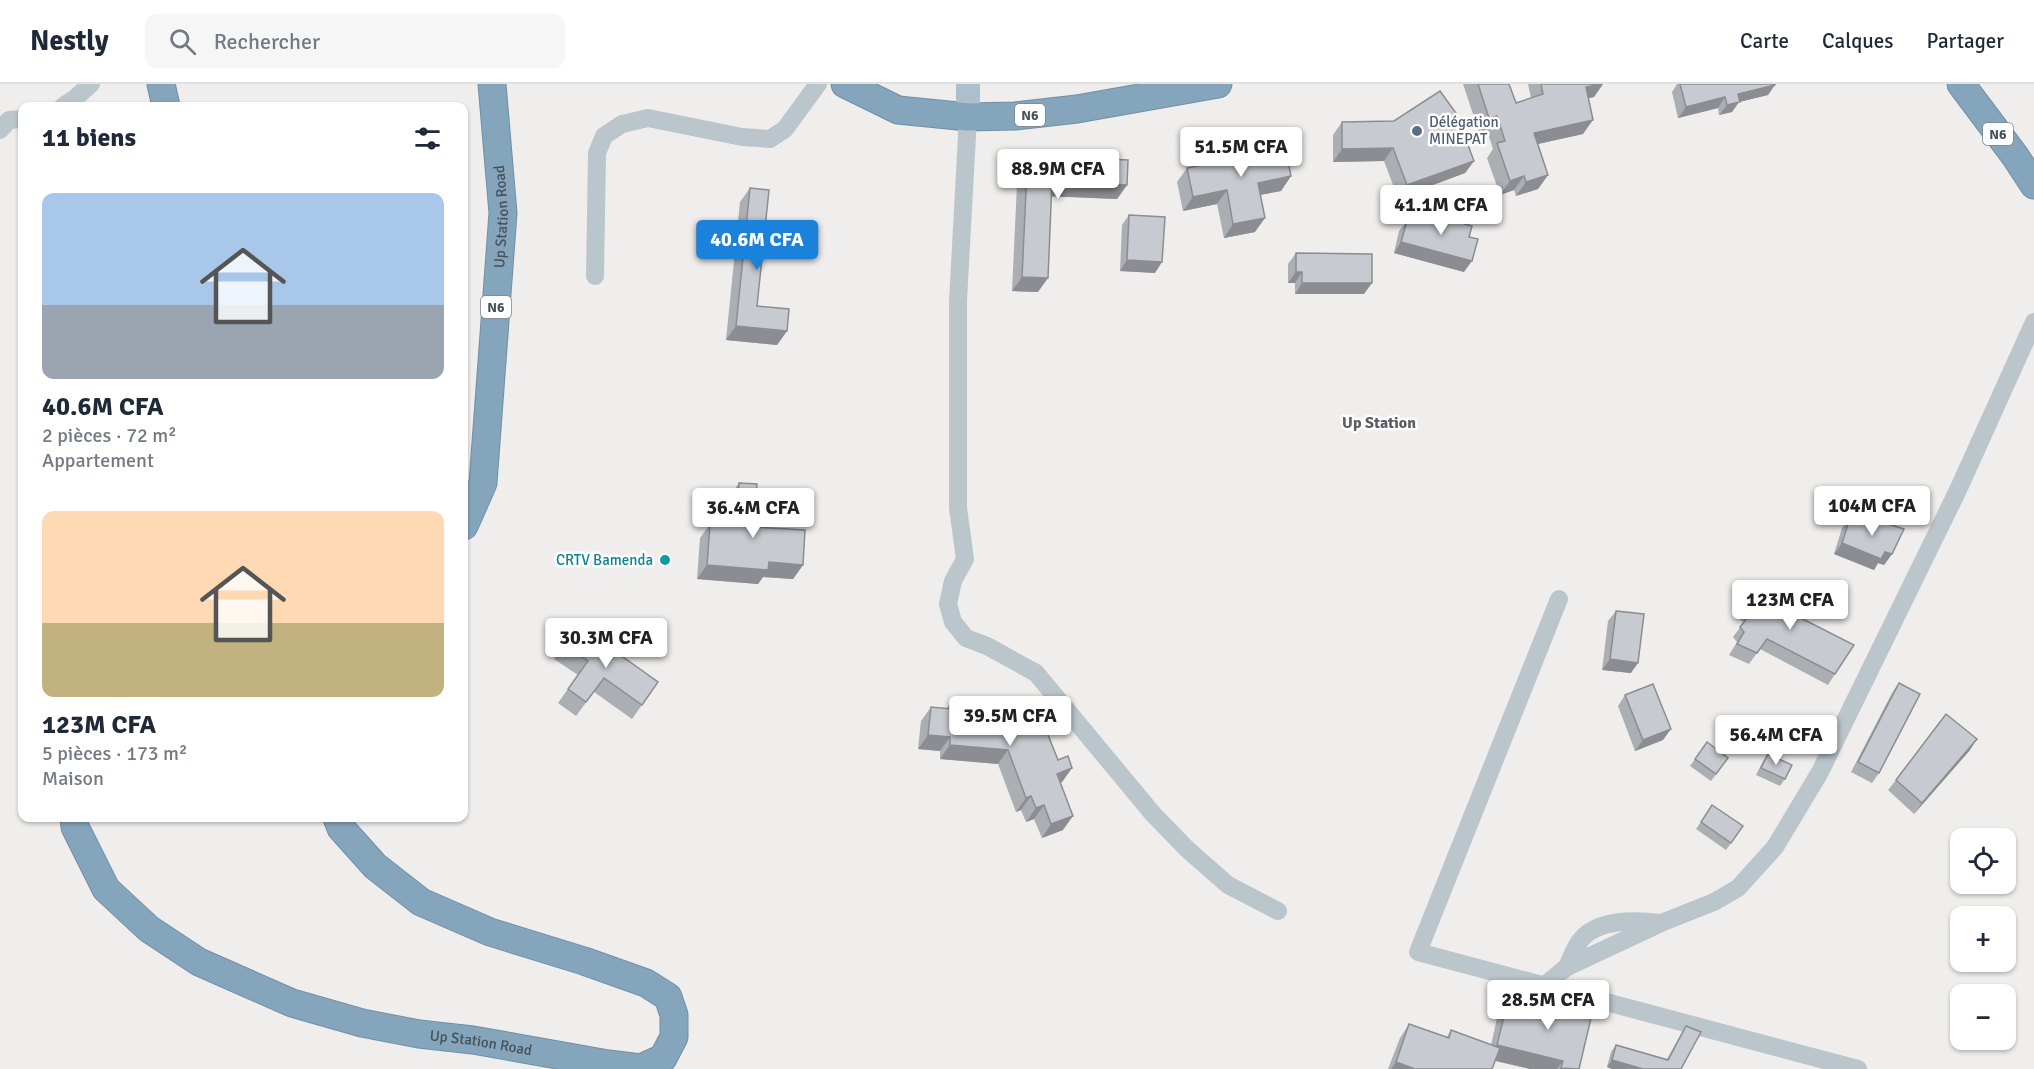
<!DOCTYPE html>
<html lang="fr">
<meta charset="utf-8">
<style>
body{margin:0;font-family:Signika,sans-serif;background:#f6f6f7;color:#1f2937;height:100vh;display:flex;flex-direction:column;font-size:22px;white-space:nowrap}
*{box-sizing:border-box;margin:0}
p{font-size:20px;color:#747a83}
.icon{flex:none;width:33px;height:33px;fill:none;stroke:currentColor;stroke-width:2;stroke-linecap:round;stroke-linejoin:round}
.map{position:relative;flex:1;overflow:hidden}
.side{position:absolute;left:18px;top:18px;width:450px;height:720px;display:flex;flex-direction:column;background:#fff;border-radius:12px;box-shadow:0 2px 4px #0004}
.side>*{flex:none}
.fabs{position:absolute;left:1950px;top:744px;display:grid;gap:12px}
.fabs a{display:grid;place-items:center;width:66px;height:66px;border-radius:12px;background:#fff;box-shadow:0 2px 4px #0004;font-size:30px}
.price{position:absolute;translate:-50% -51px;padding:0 14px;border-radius:6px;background:#fff;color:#222;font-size:20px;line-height:39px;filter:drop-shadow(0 2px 3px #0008)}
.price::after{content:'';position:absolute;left:50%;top:36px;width:18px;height:14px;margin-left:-9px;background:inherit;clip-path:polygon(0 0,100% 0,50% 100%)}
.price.on{background:#1b82db;color:#fff}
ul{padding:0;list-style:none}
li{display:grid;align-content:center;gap:12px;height:318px;padding:0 24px}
li span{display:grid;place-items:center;height:186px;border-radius:12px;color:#555}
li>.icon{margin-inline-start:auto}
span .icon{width:108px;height:108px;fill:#fffc;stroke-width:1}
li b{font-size:26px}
h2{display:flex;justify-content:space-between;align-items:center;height:72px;padding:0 24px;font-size:26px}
header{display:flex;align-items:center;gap:36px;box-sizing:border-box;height:84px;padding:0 30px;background:#fff;border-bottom:2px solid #e0e1e3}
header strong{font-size:28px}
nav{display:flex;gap:33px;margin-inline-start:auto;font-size:21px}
.search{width:420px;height:54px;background:#f6f6f7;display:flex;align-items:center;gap:15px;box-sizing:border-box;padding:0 21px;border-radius:12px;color:#747a83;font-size:22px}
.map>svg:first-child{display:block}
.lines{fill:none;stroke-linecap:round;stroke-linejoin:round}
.highway-casing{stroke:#7090a7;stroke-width:29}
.minor{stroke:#bbc6cc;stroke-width:18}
.major{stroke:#acbfcc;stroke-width:24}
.highway{stroke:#85a5bc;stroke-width:27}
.wall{fill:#abaeb3}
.shaded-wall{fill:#8b8d92}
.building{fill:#c7cad0;stroke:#8b8d92;stroke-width:1.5}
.service-dot{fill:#5c6f8a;stroke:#fff;stroke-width:2}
.culture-dot{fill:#0f9aa8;stroke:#fff;stroke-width:2}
.labels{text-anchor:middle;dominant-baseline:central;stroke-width:5;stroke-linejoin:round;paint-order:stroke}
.shield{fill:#fff;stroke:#7d868c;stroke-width:1.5}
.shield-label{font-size:14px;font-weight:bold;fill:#45525a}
.service-label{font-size:15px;fill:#4e5e75;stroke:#fff;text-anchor:start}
.street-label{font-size:15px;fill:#45525a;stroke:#fff}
.culture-label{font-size:15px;fill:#0d838f;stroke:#fff;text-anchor:end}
.neighbourhood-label{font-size:16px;font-weight:bold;fill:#5a5e62;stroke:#fff}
</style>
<header>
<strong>Nestly</strong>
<div class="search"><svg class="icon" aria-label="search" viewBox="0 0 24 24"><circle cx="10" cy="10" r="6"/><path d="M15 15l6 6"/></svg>Rechercher</div>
<nav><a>Carte</a><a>Calques</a><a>Partager</a></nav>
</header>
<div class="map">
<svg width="2034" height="985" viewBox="0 0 2034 985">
<rect width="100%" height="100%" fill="#f0eded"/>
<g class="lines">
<defs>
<g id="highway">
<path d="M161 0 166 22"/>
<path d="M845 0 898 26 968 33 1015 32 1077 25 1218 0"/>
<path d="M1961 0 2015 72 2034 101"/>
<path id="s1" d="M464 442 483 399 503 129 492 0"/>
<path id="s2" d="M74 734 75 743 106 805 149 845 199 878 292 919 362 939 419 950 473 956 608 980 641 984 663 974 674 953V931L668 913 646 899 584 877 490 848 421 818 375 782 341 744 337 734"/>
</g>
</defs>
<use href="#highway" class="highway-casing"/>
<g class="minor">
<path d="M63 22 74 15 91 0"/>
<path d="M968 33 958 217V424L965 475 953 497 948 520 953 538 966 554 987 562 1036 589 1153 730 1187 765 1228 801 1278 827"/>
<path d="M0 46 9 36 22 35"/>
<path d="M595 192 597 69 604 52 622 40 648 34 742 53 770 55 785 45 818 0"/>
<path d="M1559 515 1418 868 1858 985"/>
<path d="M1567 883C1571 874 1574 865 1580 857 1596 835 1636 836 1661 839"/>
<path d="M1545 901 1567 883 1661 839 1714 818 1738 804 1775 763 1820 688 1958 406 2034 238"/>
</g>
<path class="major" d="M968 0V33"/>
<use href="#highway" class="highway"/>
</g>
<g class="wall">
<path d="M1463 0H1509L1516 19 1531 14 1528 0H1603L1594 13 1589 14 1583 50 1538 60 1548 91 1538 105 1516 112 1514 106 1500 111 1487 74 1493 65 1487 46 1479 48Z"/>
<path d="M1677 0H1775L1768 11 1739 18 1732 28 1719 31 1718 24 1678 34 1672 8Z"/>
<path d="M1342 38 1474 77 1465 89 1398 114 1384 77 1333 78V51Z"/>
<path d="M1219 65 1249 69 1291 92 1281 107 1260 111 1255 148 1224 154 1217 120 1183 127 1177 98 1187 84 1209 80Z"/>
<path d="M1027 85 1127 101 1117 115 1052 112 1038 208 1012 207 1017 100Z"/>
<path d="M750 104 757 222 787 247 777 261 726 256 740 118Z"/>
<path d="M1420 127 1469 153 1464 188 1394 169 1399 147 1407 137 1413 138Z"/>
<path d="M1129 131 1155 189 1120 187 1122 141Z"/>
<path d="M1296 169 1364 210H1295V199H1288V180Z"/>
<path d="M739 399 754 443 803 481 793 495 763 493 758 500 697 495 700 454 710 440 727 441 729 413Z"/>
<path d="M1867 432 1892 470 1884 481 1878 479 1874 486 1834 470 1842 444 1850 434 1864 437Z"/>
<path d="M1764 497 1835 590 1828 601 1760 565 1749 580 1729 571 1737 558 1733 553 1744 538 1737 534Z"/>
<path d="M1616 527 1631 589 1602 586 1608 537Z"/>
<path d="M578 541 658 598 632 635 594 608 576 632 558 619 578 591 554 575Z"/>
<path d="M1899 599 1879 689 1872 699 1851 688 1892 609Z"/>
<path d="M1625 611 1663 656 1635 667 1618 622Z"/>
<path d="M951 618 1045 641 1058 676 1072 684 1062 698 1061 699 1063 746 1042 754 1034 735 1026 738 1021 726 1016 728 998 680 940 675V667L918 665 921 637 931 623 947 624Z"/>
<path d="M1707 658 1728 674 1711 697 1690 682Z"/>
<path d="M1970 666 1914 730 1888 706 1896 696Z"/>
<path d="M1768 670 1785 695 1780 702 1756 691 1763 677Z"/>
<path d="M1712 722 1743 742 1726 766 1696 745Z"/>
<path d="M1577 913 1579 985H1530L1495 977 1492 985H1388L1400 954 1409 940 1447 953 1451 946 1491 961 1498 930 1508 916 1567 930 1568 927Z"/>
<path d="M1686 942 1681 985H1612L1607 983 1611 968 1616 961 1667 975 1681 950Z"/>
</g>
<g class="shaded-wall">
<path d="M1600 0H1603L1594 13 1576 17 1586 3Z"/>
<path d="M1775 1 1768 11 1739 18 1732 28 1719 31 1727 21 1738 10Z"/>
<path d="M1725 13 1718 24 1678 34 1686 23Z"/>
<path d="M1497 32 1487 46 1479 48 1489 34Z"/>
<path d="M1593 36 1583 50 1524 63 1534 49Z"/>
<path d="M1393 64 1384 77 1333 78 1342 65Z"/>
<path d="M1474 77 1465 89 1398 114 1407 101Z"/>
<path d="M1548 91 1538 105 1516 112 1526 98Z"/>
<path d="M1291 92 1281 107 1248 113 1258 99Z"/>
<path d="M1524 92 1514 106 1500 111 1510 97Z"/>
<path d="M1052 97 1127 101 1117 115 1042 112Z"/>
<path d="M1227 106 1217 120 1183 127 1193 113Z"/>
<path d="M1265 134 1255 148 1224 154 1233 140Z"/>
<path d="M1401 158 1472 177 1464 188 1394 169Z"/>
<path d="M1127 176 1162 178 1155 189 1120 187Z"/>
<path d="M1296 188H1302L1295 199H1288Z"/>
<path d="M1022 193 1048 194 1038 208 1012 207Z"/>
<path d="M1302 199H1372L1364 210H1295Z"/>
<path d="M736 242 787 247 777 261 726 256Z"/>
<path d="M1842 459 1885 468 1892 470 1884 481 1878 479 1874 486 1834 470Z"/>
<path d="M769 478 803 481 793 495 763 493 758 500 697 495 707 481Z"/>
<path d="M1610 575 1638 579 1631 589 1602 586Z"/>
<path d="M1671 645 1663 656 1635 667 1643 656Z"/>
<path d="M928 651 950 653 940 667 918 665Z"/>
<path d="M1977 655 1970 666 1914 730 1922 719Z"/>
<path d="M950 661 1008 666 998 680 940 675Z"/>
<path d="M1072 684 1062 698 1047 704 1057 690Z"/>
<path d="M1031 712 1021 726 1016 728 1026 714Z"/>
<path d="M1044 721 1034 735 1026 738 1036 724Z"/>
<path d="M1073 732 1063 746 1042 754 1051 740Z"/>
<path d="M1497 961 1563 977 1557 985H1530L1488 975Z"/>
<path d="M1612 976 1643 985H1612L1607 983Z"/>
<path d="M1396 978 1415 985H1391Z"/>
</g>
<g class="building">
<path d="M1478 0H1509L1516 19 1543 10 1541 0H1600L1586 3 1593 36 1534 49 1548 91 1526 98 1524 92 1510 97 1497 59 1505 57 1497 32 1489 34Z"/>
<path d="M1680 0H1775V1L1738 10 1740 18 1727 21 1725 13 1686 23Z"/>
<path d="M1440 7 1456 29 1474 77 1407 101 1393 64 1342 65V38L1394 37Z"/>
<path d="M1247 59 1249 69 1285 62 1291 92 1258 99 1265 134 1233 140 1227 106 1193 113 1187 84 1221 77 1219 65Z"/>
<path d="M1041 72 1128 76 1127 101 1052 97 1048 194 1022 193 1027 85Z"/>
<path d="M750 104 769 106 757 222 789 225 787 247 736 242Z"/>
<path d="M1420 127 1472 142 1469 153 1478 155 1472 177 1401 158 1407 137 1417 139Z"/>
<path d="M1129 131 1165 133 1162 178 1127 176Z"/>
<path d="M1296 169 1372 170V199H1302V188H1296Z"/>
<path d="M739 399 757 400 754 443 805 446 803 481 769 478 768 486 707 481 710 440 736 442Z"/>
<path d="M1867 432 1876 438H1882L1904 445 1892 470 1885 468 1881 475 1842 459 1850 434 1866 437Z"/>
<path d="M1764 497 1795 517 1787 527 1854 561 1835 590 1767 555 1757 569 1737 560 1744 548 1740 543 1752 528 1745 523Z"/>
<path d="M1616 527 1644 530 1638 579 1610 575Z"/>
<path d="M578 541 658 598 642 621 604 594 586 618 568 605 588 577 564 560Z"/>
<path d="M1899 599 1920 610 1879 689 1858 678Z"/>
<path d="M1653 600 1671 645 1643 656 1625 611Z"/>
<path d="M951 618 1035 626 1048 637 1044 641 1058 676 1068 672 1072 684 1057 690 1073 732 1051 740 1044 721 1036 724 1031 712 1026 714 1008 666 950 661V653L928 651 931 623 951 625Z"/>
<path d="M1946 630 1977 655 1922 719 1896 696Z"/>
<path d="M1707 658 1728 674 1716 690 1695 675Z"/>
<path d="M1768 670 1792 681 1785 695 1761 684Z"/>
<path d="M1712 721 1743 742 1731 759 1701 738Z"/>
<path d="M1577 913 1595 917 1579 985 1561 984 1563 977 1497 961 1508 916 1573 931Z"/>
<path d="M1409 940 1449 954 1451 946 1500 964 1492 985H1415L1396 978Z"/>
<path d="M1686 942 1701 948 1681 985H1643L1612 976 1616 961 1668 976Z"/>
</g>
<circle class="service-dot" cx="1417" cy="47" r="6"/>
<circle class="culture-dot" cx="665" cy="476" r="6"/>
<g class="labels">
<g class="shield">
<rect x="1015" y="20" width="30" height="22" rx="4.5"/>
<rect x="1983" y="39" width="30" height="22" rx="4.5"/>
<rect x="481" y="212" width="30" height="22" rx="4.5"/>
</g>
<g class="shield-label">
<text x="1030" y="31">N6</text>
<text x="1998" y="50">N6</text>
<text x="496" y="223">N6</text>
</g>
<g class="service-label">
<text x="1429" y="38">Délégation<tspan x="1429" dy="17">MINEPAT</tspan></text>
</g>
<g class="street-label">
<text stroke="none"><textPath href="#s1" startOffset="314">Up Station Road</textPath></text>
<text stroke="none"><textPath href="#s2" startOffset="492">Up Station Road</textPath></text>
</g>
<g class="culture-label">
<text x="653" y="476">CRTV Bamenda</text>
</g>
<g class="neighbourhood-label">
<text x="1379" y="339">Up Station</text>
</g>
</g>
</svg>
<div class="fabs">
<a><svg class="icon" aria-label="locate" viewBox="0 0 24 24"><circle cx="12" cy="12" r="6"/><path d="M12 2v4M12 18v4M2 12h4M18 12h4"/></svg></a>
<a>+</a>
<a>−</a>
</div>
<b class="price" style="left:1241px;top:94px">51.5M CFA</b>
<b class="price" style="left:1058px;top:116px">88.9M CFA</b>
<b class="price" style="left:1441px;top:152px">41.1M CFA</b>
<b class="price on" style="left:757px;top:187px">40.6M CFA</b>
<b class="price" style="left:1872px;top:453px">104M CFA</b>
<b class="price" style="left:753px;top:455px">36.4M CFA</b>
<b class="price" style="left:1790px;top:547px">123M CFA</b>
<b class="price" style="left:606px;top:585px">30.3M CFA</b>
<b class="price" style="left:1010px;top:663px">39.5M CFA</b>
<b class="price" style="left:1776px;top:682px">56.4M CFA</b>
<b class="price" style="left:1548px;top:947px">28.5M CFA</b>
<section class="side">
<h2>11 biens<svg class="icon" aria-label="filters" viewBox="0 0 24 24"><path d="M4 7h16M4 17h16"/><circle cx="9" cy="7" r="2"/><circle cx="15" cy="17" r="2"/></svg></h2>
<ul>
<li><span style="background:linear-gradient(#a9c7e8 60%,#9aa5b1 0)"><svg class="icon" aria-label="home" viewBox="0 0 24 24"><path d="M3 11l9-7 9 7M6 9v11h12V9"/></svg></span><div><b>40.6M CFA</b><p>2 pièces · 72 m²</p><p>Appartement</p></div></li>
<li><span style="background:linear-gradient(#ffd9b3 60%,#c2b280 0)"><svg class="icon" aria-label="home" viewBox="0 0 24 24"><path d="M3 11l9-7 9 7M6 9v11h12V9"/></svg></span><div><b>123M CFA</b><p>5 pièces · 173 m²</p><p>Maison</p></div></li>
</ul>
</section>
</div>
